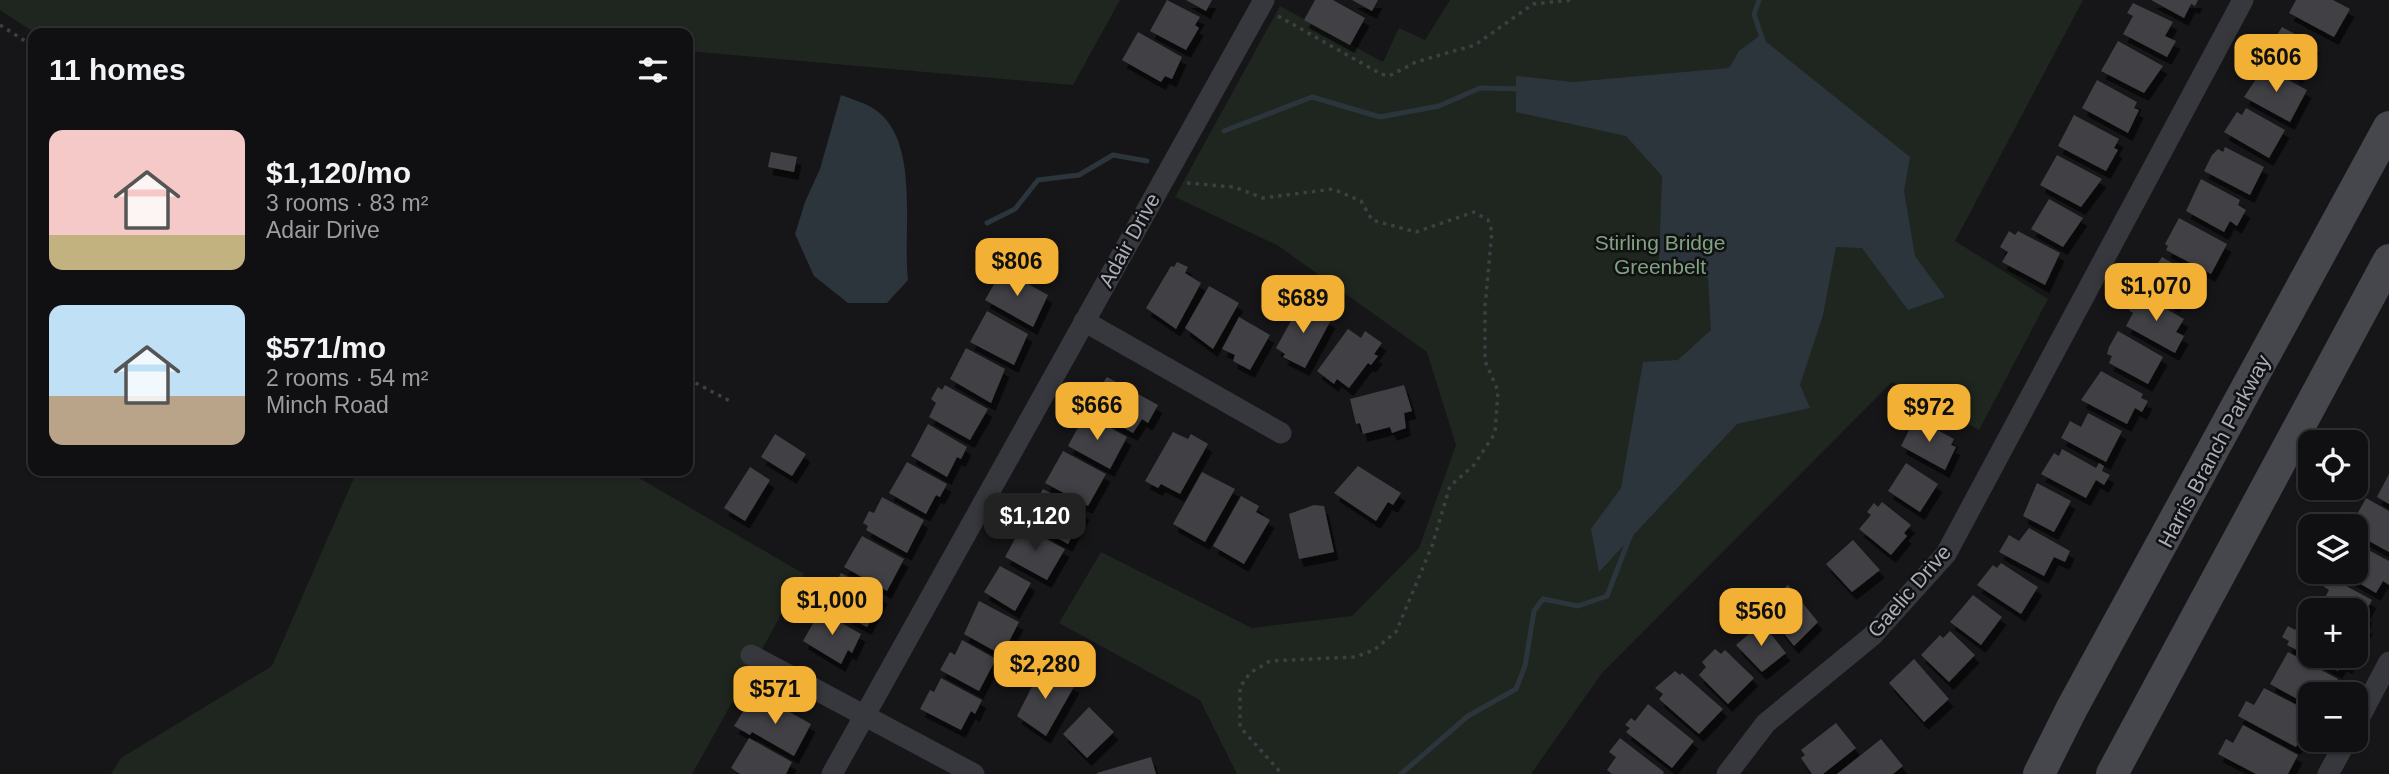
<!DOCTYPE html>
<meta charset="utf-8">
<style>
body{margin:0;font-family:Helvetica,sans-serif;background:#1e1e20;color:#f1f3f6;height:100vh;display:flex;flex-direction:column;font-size:26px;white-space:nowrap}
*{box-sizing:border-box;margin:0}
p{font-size:23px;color:#9c9d9f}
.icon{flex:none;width:38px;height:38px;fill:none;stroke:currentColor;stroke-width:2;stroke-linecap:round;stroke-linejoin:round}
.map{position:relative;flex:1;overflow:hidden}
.sheet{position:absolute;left:28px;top:28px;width:665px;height:448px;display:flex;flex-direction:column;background:#101012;border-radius:14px;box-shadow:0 2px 5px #0004,0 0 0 2px #303032}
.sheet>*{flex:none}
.fabs{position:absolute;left:2298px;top:430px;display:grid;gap:14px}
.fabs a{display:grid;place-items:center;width:70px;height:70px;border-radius:14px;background:#101012;box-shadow:0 2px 5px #0004,0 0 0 2px #303032;font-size:35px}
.price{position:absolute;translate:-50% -60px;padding:0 16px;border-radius:14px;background:#f2b134;color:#111;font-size:23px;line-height:46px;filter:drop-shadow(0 2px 4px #0008)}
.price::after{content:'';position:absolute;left:50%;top:42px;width:21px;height:16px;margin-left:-10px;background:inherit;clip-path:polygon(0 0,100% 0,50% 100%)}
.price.selected{background:#222;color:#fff}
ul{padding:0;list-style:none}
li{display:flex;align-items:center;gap:21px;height:175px;padding:0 21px}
li span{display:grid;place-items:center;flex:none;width:196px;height:140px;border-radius:14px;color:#555}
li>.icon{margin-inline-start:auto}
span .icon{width:84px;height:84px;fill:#fffc;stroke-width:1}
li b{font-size:30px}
h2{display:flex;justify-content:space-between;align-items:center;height:84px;padding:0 21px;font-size:30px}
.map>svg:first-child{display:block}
.green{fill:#1e261f}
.water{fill:#2c353c}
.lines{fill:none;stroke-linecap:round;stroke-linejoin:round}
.stream{stroke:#2c353c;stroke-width:5}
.building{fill:#404145;filter:url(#shadow)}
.path{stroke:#3d3f44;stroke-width:3.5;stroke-dasharray:3.5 5;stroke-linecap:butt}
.street{stroke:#37383d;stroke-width:21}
.secondary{stroke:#45474d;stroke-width:32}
.labels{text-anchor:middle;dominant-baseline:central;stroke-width:5;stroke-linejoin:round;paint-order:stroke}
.street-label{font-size:21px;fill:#a8adb8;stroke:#111113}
.park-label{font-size:21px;fill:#7fa381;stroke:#111113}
</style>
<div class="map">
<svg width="2389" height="774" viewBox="0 0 2389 774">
<defs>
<filter id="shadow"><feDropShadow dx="4.5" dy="8" stdDeviation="0" flood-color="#0009"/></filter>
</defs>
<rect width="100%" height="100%" fill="#161618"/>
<g class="green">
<path d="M0 0H1120L1073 85 688 51V33H35L0 10Z"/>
<path d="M1450 0H2083L1955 241 2048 299 1979 430 1892 382 1602 673 1531 774H1237L1200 700 1059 623 1101 552 1252 628 1352 616 1419 548 1456 445 1427 352 1277 245 1175 197 1280 6 1383 62 1399 28 1425 40Z"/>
<path d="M357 471H627L804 574 692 774H111L121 758 272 666Z"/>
</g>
<g class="water">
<path d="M1759 36 1910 157 1904 191 1915 256 1945 297 1908 310 1862 248 1836 247 1823 315 1800 385 1810 408 1737 424 1599 572 1591 529 1621 488 1643 362 1678 360 1711 330 1708 278 1659 261 1662 176 1626 136 1516 112V76L1573 82 1729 68 1739 51Z"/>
<path d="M841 95C851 99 862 102 871 107 922 136 902 230 908 280L887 303H848L814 276 795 234 805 202 820 169Z"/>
</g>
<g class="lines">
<g class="stream">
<path d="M1759 0 1754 14 1764 44"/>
<path d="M1224 131 1312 97 1380 117 1439 106 1480 88 1522 89"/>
<path d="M987 223 1015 209 1038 180 1079 175 1113 155 1147 161"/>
<path d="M1401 774 1468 716 1516 689 1525 666 1534 611 1543 599 1578 606 1607 596 1631 534"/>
</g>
</g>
<g class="building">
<path d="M1167 0 1200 17 1195 25 1199 28 1186 50 1150 31Z"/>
<path d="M1186 0H1212L1206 11Z"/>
<path d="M1315 0H1333L1365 18 1350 45 1304 20Z"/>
<path d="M1352 0H1378L1372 11Z"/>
<path d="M2151 0H2198L2195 6 2191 4 2184 18Z"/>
<path d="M2296 0H2333L2350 9 2334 37 2289 13Z"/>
<path d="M2133 3 2173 22 2165 36 2176 41 2167 57 2123 34 2133 16 2127 13Z"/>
<path d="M2282 27 2315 45 2298 76 2263 57Z"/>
<path d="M1138 32 1182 57 1172 79 1165 76 1161 82 1122 60Z"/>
<path d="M2118 41 2163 66 2144 93 2101 71Z"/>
<path d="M2264 67 2307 90 2290 122 2244 97Z"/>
<path d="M2097 80 2137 102 2134 108 2139 110 2128 133 2082 108Z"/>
<path d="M2246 108 2285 130 2269 158 2224 132 2237 112 2242 115Z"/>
<path d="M2074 115 2119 139 2114 148 2118 150 2106 171 2058 146Z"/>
<path d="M2225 147 2264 167 2250 195 2204 171 2212 155 2218 149 2223 152Z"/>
<path d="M771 152 797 157 794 172 768 167Z"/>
<path d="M2057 155 2102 179 2081 207 2040 185Z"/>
<path d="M2201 179 2240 200 2238 205 2246 210 2237 226 2230 221 2224 232 2186 211Z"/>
<path d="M2049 199 2083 218 2063 247 2031 229Z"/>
<path d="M2179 218 2227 244 2211 274 2166 250 2168 246 2165 244Z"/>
<path d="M2009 231 2015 235 2018 231 2060 253 2045 285 2002 262 2008 252 2000 247Z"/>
<path d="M2162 257 2201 280 2191 296 2184 291 2175 305 2143 286Z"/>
<path d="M1177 262 1188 267 1185 273 1201 283 1176 329 1146 308 1171 266 1174 267Z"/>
<path d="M1002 270 1048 295 1033 327 985 300Z"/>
<path d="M1209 286 1239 303 1213 349 1185 328Z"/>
<path d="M2138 293 2184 319 2176 332 2184 336 2175 353 2126 326 2133 313 2129 310Z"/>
<path d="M1301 303 1331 320 1305 368 1283 357 1285 354 1276 348Z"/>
<path d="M987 311 1028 334 1014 365 970 342Z"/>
<path d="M1239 317 1270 335 1250 370 1233 361 1235 355 1222 349Z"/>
<path d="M1348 329 1361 338 1365 331 1382 343 1374 354 1378 356 1371 365 1368 363 1349 388 1337 379 1334 384 1317 371Z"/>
<path d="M2118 331 2163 357 2148 384 2109 363 2112 356 2107 354 2109 347Z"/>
<path d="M966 348 1005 369 991 403 950 379Z"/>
<path d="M2101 371 2143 394 2141 398 2148 401 2142 412 2135 408 2127 424 2081 400Z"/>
<path d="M1107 377 1158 405 1148 423 1142 419 1133 433 1086 407Z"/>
<path d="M945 385 988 409 970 440 929 417 936 403 931 399 938 387 942 390Z"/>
<path d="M1404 385 1412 411 1404 413 1406 428 1392 433 1390 427 1363 434 1360 423 1356 424 1350 399Z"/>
<path d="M2088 413 2122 431 2106 462 2061 438 2070 421 2081 427Z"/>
<path d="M1085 414 1127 437 1110 469 1068 446Z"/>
<path d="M1915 418 1954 439 1951 445 1956 447 1945 470 1901 446Z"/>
<path d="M928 424 967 447 961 459 957 457 947 477 911 456Z"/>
<path d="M1173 432 1188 439 1191 434 1208 444 1180 494 1161 484 1158 488 1145 481Z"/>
<path d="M775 434 806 454 792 476 761 457Z"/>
<path d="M2062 449 2096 468 2099 463 2104 466 2102 471 2110 475 2104 485 2096 480 2086 498 2041 474 2054 453 2059 456Z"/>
<path d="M1063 451 1106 474 1088 506 1045 483Z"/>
<path d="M907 462 947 484 940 497 936 495 926 514 889 493Z"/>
<path d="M1906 463 1938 484 1920 512 1888 491Z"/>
<path d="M1358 466 1401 493 1393 505 1388 502 1376 521 1334 493Z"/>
<path d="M750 467 770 480 745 521 724 508Z"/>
<path d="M1202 472 1235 489 1205 542 1173 524Z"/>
<path d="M2389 474V504L2377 497Z"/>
<path d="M2037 483 2071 501 2054 532 2023 516Z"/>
<path d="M1043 489 1085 512 1068 544 1025 520Z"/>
<path d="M1241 496 1259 506 1256 512 1270 520 1244 564 1213 546Z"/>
<path d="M882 497 924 520 907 553 866 530 868 526 863 523 869 511 874 513Z"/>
<path d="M2366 498 2389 511V552L2356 534V527H2350Z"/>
<path d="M1882 502 1911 525 1904 533 1907 536 1891 555 1859 529 1871 515 1867 512 1874 503 1878 507Z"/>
<path d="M1314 505 1324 506 1334 552 1299 559 1289 514Z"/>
<path d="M1022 526 1065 549 1047 580 1005 557Z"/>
<path d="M2029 528 2070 551 2065 562 2054 557 2044 576 1999 552 2009 535 2019 541Z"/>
<path d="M862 536 904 559 887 591 844 567Z"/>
<path d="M1853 540 1880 570 1852 592 1826 564Z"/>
<path d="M2359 545 2389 561V585L2383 581 2376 593 2340 572H2356V551Z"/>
<path d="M2001 563 2038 587 2021 614 1977 585 1993 565 1997 568Z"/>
<path d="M1000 566 1031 583 1015 611 984 592Z"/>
<path d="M841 573 883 596 867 627 824 604Z"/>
<path d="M2328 576 2372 600 2365 613 2368 615 2364 624 2368 626 2363 636 2356 633V611H2318L2329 590 2323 586Z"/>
<path d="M1788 585 1818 622 1794 646 1762 606Z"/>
<path d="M1973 595 2002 617 1981 645 1950 622Z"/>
<path d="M979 601 1019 622 1002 655 964 634Z"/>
<path d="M820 611 861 634 852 653 848 650 841 664 803 641Z"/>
<path d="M2305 612 2310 615V656H2352L2348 666 2342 663 2338 671 2287 645 2289 641 2282 637 2288 626 2295 630Z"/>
<path d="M1762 623 1786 653 1762 672 1736 645Z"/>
<path d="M1950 631 1975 655 1949 682 1921 655 1940 635 1943 638Z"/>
<path d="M962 640 996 659 979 691 940 670 950 652 955 655Z"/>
<path d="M1715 649 1721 654 1725 650 1754 678 1728 704 1699 675 1706 667 1702 662Z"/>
<path d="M2288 652 2338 679 2329 695H2310V706L2270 684Z"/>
<path d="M1914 659 1949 699 1924 722 1889 683Z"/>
<path d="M1042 667 1075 685 1046 736 1017 716Z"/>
<path d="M1675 671 1680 675 1682 673 1723 709 1699 734 1659 699 1663 694 1655 688Z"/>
<path d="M941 678 982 700 975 714 971 711 961 730 920 709 930 690 934 692Z"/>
<path d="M2264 688 2310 712V734L2306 741 2301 738 2296 747 2238 716 2246 701 2254 705Z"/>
<path d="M763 697 811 724 794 756 752 732 750 735 734 726 746 707 755 712Z"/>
<path d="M1648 704 1694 741 1672 768 1626 732 1630 728 1625 725 1631 718 1635 721Z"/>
<path d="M1089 707 1114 732 1087 758 1063 734Z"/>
<path d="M1836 723 1856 748 1823 774H1812L1801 758 1805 755 1801 750Z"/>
<path d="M2243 725 2298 755 2288 774H2256L2218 754 2226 739 2233 743Z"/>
<path d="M749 738 792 762 786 774H740L731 768Z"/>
<path d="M1620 738 1664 772 1663 774H1612L1607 770 1616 757 1609 752Z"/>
<path d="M1881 739 1903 766 1893 774H1837Z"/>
<path d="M1151 757 1156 774H1097V773Z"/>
</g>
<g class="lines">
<g class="path">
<path d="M1278 16 1381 74 1389 76 1416 62 1475 45 1533 4 1572 0"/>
<path d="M0 25 33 46"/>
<path d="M1187 183 1234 187 1263 198 1333 189 1361 201 1372 220 1416 232 1474 212 1488 220 1492 231 1485 306V361L1498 391 1495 433 1474 465 1450 486 1432 546 1396 632 1374 650 1355 657 1270 661 1250 673 1240 687V727L1282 774"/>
<path d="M688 379 730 401"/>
</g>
<g class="street">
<path d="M1084 321 1281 433"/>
<path d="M751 655 974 774"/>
<path d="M2356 724 2389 662"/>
<path d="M832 774 1264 0"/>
<path d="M1727 774 1766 723 1872 636 1946 554 2243 0"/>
<path d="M2328 774 2347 740"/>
</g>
<g class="secondary">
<path d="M2039 774 2072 708 2389 127"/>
<path d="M2112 774 2389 260"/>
</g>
</g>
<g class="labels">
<g class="street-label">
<text transform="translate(1129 240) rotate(-61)">Adair Drive</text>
<text transform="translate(2214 451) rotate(-62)">Harris Branch Parkway</text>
<text transform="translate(1909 591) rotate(-49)">Gaelic Drive</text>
</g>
<g class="park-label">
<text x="1660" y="242">Stirling Bridge<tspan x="1660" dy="24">Greenbelt</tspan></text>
</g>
</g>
</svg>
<div class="fabs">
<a><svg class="icon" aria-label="locate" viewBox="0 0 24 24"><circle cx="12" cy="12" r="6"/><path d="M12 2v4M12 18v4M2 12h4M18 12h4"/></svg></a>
<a><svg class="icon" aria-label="layers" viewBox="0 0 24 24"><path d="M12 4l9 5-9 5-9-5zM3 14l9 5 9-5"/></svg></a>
<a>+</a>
<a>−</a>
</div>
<b class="price" style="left:2276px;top:94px">$606</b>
<b class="price" style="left:1017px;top:298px">$806</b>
<b class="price" style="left:2156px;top:323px">$1,070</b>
<b class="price" style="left:1303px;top:335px">$689</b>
<b class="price" style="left:1097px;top:442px">$666</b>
<b class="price" style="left:1929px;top:444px">$972</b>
<b class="price selected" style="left:1035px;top:553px">$1,120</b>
<b class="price" style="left:832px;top:637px">$1,000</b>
<b class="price" style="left:1761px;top:648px">$560</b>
<b class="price" style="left:1045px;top:701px">$2,280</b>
<b class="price" style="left:775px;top:726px">$571</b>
<section class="sheet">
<h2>11 homes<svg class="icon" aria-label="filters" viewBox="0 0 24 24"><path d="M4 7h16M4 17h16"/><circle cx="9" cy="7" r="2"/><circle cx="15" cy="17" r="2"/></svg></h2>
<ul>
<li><span style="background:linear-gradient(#f6c9c9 75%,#c2b280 0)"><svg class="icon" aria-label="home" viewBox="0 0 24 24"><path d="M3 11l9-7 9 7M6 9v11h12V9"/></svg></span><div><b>$1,120/mo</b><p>3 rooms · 83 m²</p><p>Adair Drive</p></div></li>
<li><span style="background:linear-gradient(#bfe0f5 65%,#b9a48a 0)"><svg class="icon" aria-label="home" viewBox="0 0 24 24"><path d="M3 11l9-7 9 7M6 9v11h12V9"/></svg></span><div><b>$571/mo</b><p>2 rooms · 54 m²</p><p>Minch Road</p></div></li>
</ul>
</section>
</div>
